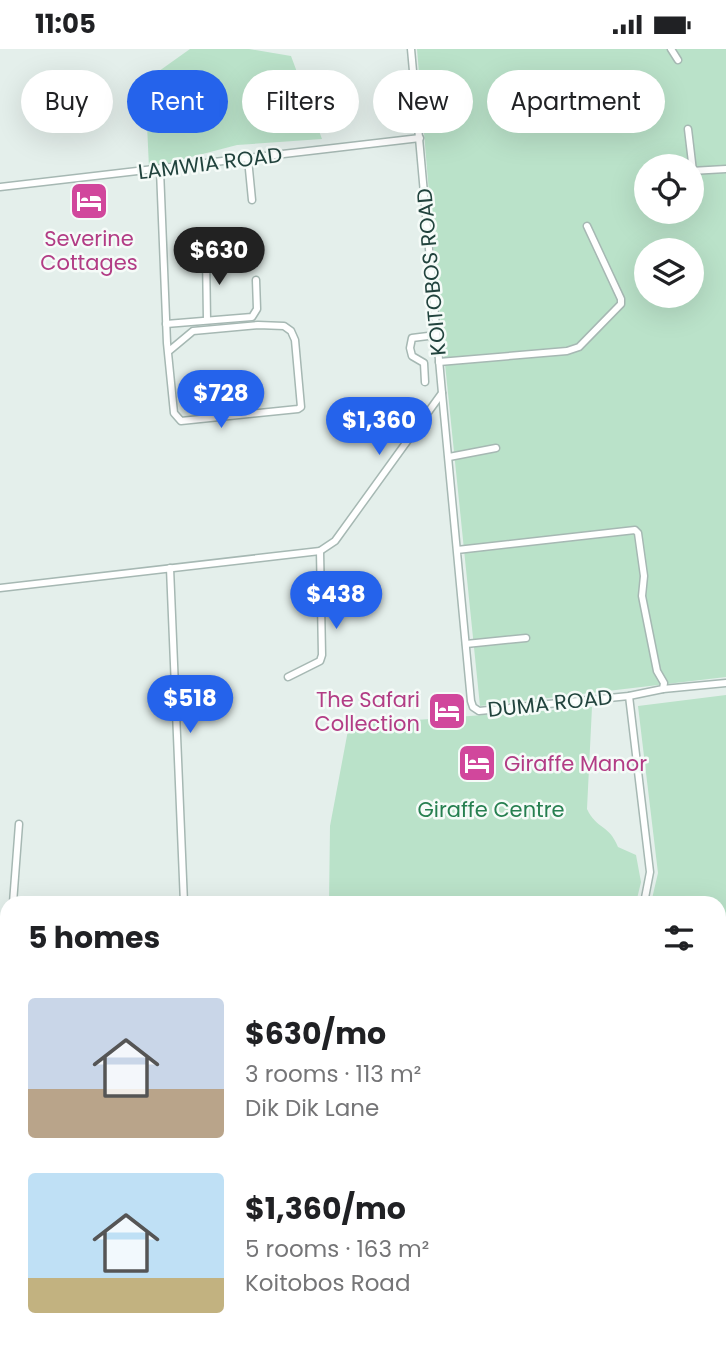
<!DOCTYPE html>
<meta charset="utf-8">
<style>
body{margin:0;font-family:Poppins,sans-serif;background:#f6f6f6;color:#202124;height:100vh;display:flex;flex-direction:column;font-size:26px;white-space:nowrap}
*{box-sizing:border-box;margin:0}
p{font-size:23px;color:#757577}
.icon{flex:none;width:38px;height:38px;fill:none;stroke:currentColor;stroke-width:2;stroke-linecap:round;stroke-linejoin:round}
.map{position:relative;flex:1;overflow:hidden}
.panel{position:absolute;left:0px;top:847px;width:726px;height:450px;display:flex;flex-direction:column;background:#fff;border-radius:21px 21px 0 0;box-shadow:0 7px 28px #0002}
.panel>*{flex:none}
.hud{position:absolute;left:21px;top:21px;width:684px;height:63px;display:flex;gap:14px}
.tools{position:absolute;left:634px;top:105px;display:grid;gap:14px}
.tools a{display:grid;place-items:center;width:70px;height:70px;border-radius:50%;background:#fff;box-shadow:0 7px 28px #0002;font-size:35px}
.price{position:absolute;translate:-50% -60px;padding:0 16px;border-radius:24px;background:#2563eb;color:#fff;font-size:23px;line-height:46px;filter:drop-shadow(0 2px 4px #0008)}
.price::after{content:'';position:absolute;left:50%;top:42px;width:21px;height:16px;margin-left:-10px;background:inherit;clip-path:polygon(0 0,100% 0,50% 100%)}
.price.active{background:#222;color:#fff}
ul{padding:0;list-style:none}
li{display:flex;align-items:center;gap:21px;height:175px;padding:0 28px}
li span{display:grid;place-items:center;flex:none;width:196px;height:140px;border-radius:7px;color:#555}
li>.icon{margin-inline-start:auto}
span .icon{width:84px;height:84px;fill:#fffc;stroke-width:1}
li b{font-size:30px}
h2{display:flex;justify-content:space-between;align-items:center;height:84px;padding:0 28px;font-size:30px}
.pill{padding:0 24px;border-radius:32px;background:#fff;box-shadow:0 7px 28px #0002;font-size:24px;line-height:63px}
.pill.active{background:#2563eb;color:#fff}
.status{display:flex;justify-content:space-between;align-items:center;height:49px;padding:0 35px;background:#fff;direction:ltr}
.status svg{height:19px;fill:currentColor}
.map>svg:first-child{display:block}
.green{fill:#bae2c9;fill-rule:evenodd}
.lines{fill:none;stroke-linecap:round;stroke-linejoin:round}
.river{stroke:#86c5da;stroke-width:10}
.minor-casing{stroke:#a6b8b3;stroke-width:9}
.minor{stroke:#fff;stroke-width:6}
.labels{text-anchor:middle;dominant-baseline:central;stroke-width:5;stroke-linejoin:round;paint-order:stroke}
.street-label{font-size:21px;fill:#21433d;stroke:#f5fbf8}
.hotel-label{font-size:21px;fill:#b23c85;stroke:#f5fbf8}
.park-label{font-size:21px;fill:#267f50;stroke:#f5fbf8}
</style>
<div class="status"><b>11:05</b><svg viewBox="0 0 49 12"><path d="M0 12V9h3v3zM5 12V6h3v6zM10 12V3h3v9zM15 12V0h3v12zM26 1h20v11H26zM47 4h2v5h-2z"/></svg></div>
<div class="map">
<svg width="726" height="1296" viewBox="0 0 726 1296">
<rect width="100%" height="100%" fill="#e4efeb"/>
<g class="green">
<path d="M190 0H249L291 7 322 90 237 96 149 119 145 32Z"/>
<path d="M417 0H726V628L480 657 436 227ZM646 117H691V163H646ZM646 201H691V247H646Z"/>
<path d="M726 646V964L719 960V854H651L658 824 638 657Z"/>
<path d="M592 658 587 760C597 781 609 775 618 798L636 806 641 833 636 854H329L330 777 349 676Z"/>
</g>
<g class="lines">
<g class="river">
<path d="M0 1128 7 1122"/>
<path d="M225 1290 239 1296"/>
<path d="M548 1290 549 1296"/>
<path d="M407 1296 411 1290"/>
</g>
<defs>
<g id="minor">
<path d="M671 0 678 11"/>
<path d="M688 80 693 122"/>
<path d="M248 110 252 151"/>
<path d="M160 121 167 294 174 364 181 372 298 360 301 358 295 291 291 282 284 277 258 276 193 282 169 302"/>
<path d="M691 122 726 120"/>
<path d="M0 138 420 89"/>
<path d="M206 205 207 271"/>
<path d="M166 275 252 268 257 260 256 231"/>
<path d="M439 313 567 302 579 298 621 255V250L587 177"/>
<path d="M425 333 424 314 412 307 410 299 412 289 436 286"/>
<path d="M442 344C452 447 462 550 471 652L473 658 479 662 629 647 663 640 664 634 657 622 642 547 644 527 638 484 635 481 457 501"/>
<path d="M449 408 496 399"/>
<path d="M170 519 184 854"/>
<path d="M0 539 320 502 335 492 442 344 411 0"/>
<path d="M466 595 526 589"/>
<path d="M288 628 320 612 322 606 320 502"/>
<path d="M663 640 726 634"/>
<path d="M629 647 650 823 644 854"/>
<path d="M13 854 19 775"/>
<path d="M3 947 7 913"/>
<path d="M719 1054 726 1052"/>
<path d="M719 1116 724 1143 719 1178"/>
<path d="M719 1215 726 1217"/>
<path d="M93 1290 94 1296"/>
<path d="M616 1296 619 1290"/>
</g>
</defs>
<use href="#minor" class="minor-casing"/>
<use href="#minor" class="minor"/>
</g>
<defs>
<symbol id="hotel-square" viewBox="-11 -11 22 22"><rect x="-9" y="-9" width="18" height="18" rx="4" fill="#d1479c" stroke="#f5fbf8"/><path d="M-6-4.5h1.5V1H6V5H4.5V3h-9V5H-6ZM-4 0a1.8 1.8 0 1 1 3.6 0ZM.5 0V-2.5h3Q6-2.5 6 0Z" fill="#fff"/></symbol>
</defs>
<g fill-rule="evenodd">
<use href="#hotel-square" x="67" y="130" width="44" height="44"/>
<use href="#hotel-square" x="425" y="640" width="44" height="44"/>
<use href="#hotel-square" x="455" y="692" width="44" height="44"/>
</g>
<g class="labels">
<g class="street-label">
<text transform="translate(210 114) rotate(-7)">LAMWIA ROAD</text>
<text transform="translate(431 223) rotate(-95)">KOITOBOS ROAD</text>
<text transform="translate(550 654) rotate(-6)">DUMA ROAD</text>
</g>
<g class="hotel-label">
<text x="89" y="189">Severine<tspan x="89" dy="24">Cottages</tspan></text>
<text x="420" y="650" text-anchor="end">The Safari<tspan x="420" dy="24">Collection</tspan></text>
<text x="504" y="714" text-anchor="start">Giraffe Manor</text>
</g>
<g class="park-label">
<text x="491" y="760">Giraffe Centre</text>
</g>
</g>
</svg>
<div class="tools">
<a><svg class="icon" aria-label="locate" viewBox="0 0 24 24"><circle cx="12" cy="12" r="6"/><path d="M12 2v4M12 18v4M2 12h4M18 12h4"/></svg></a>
<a><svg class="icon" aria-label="layers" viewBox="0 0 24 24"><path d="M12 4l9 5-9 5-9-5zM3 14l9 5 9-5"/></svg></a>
</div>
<b class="price active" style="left:219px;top:238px">$630</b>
<b class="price" style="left:221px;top:381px">$728</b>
<b class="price" style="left:379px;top:408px">$1,360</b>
<b class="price" style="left:336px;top:582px">$438</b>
<b class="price" style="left:190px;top:686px">$518</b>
<div class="hud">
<a class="pill">Buy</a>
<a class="pill active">Rent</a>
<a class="pill">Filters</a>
<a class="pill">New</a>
<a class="pill">Apartment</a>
</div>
<section class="panel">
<h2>5 homes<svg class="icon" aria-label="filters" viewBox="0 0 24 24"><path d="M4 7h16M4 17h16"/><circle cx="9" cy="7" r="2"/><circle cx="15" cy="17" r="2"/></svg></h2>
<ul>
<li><span style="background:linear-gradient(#c9d6e8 65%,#b9a48a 0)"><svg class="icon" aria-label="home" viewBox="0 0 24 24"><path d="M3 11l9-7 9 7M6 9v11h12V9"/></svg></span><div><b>$630/mo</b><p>3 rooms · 113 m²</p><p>Dik Dik Lane</p></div></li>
<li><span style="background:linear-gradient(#bfe0f5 75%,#c2b280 0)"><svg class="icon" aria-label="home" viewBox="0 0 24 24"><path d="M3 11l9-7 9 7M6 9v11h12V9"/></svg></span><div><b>$1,360/mo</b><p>5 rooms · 163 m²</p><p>Koitobos Road</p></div></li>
</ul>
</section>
</div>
